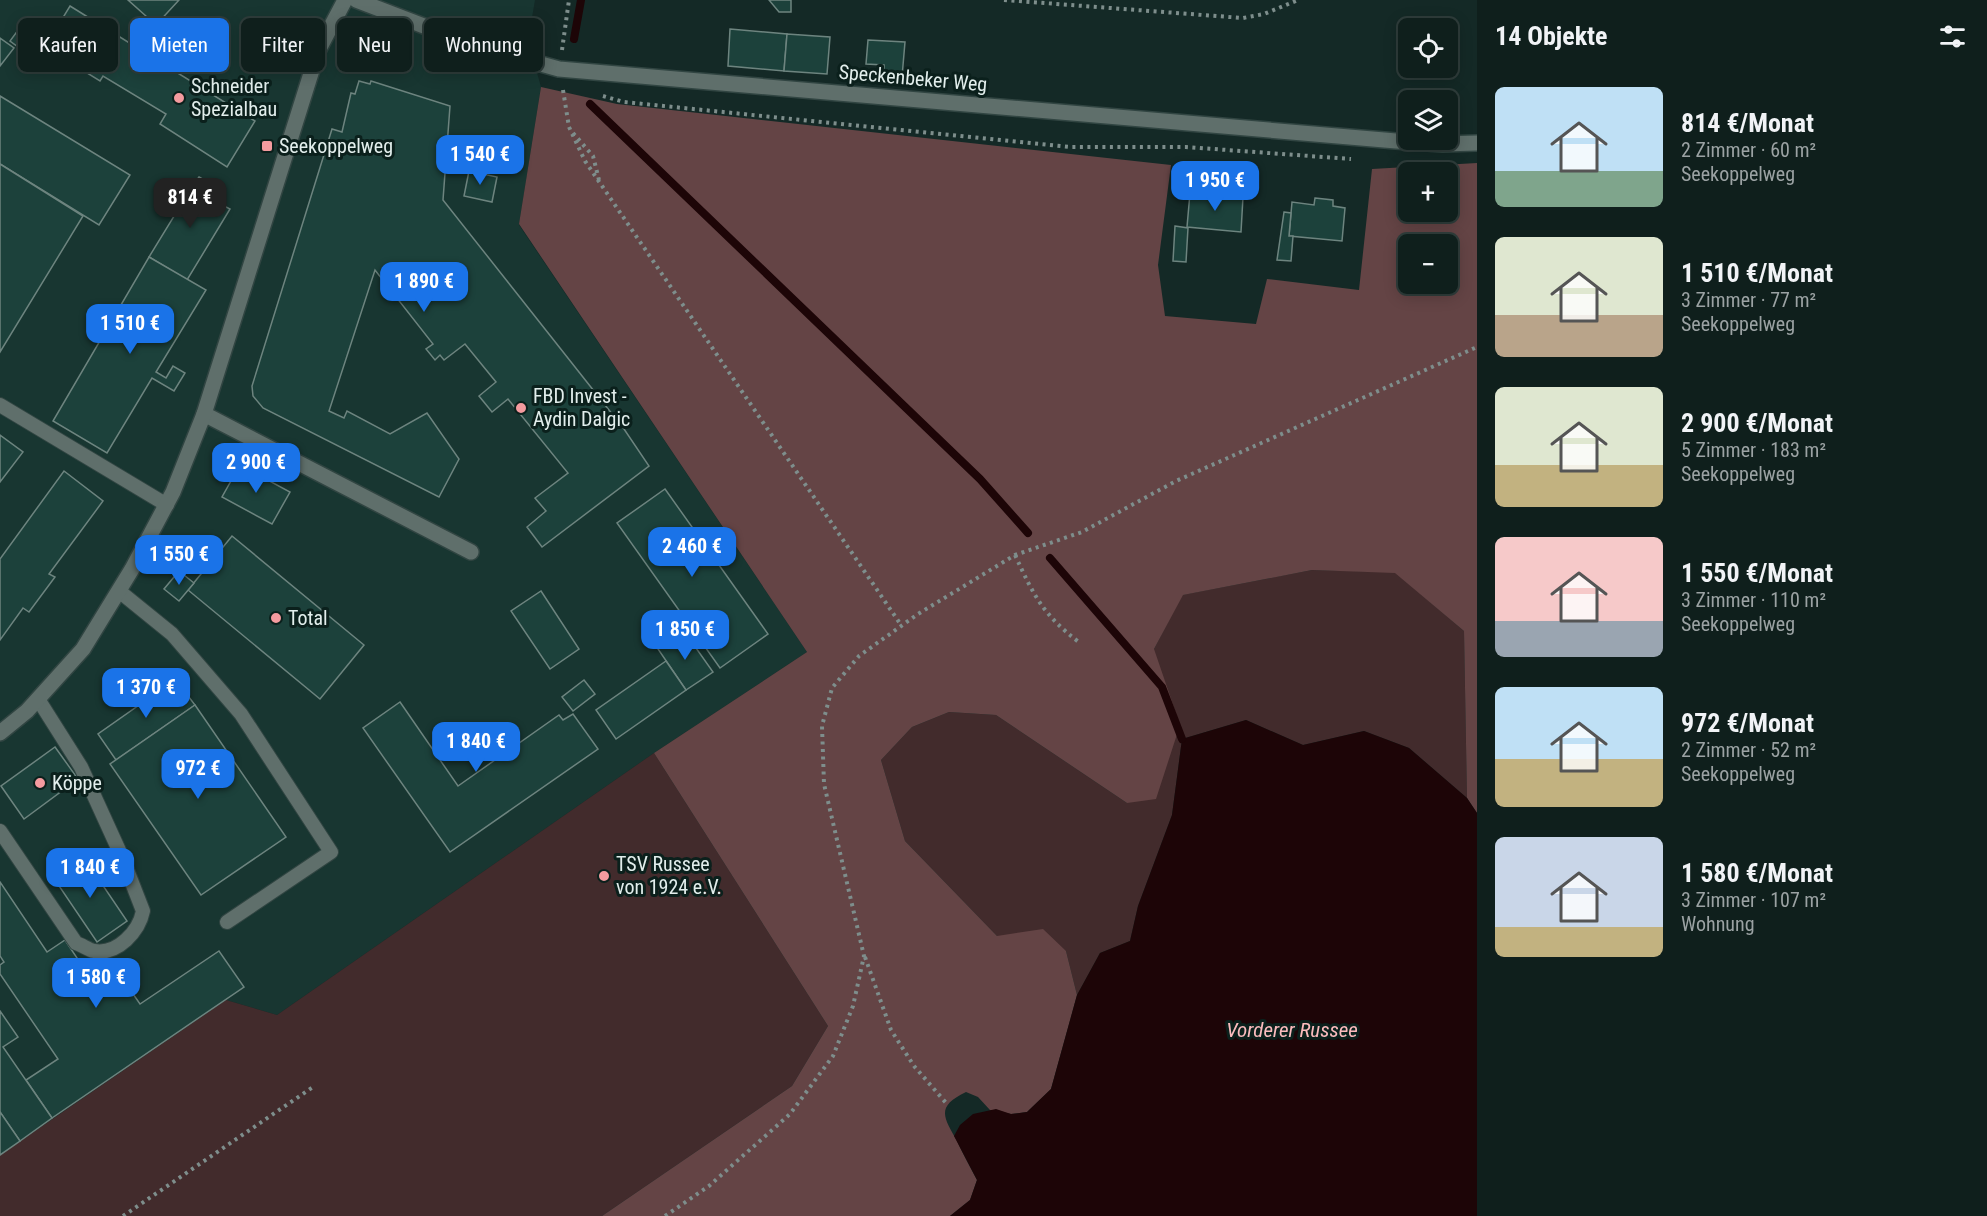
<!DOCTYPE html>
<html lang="de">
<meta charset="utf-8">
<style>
body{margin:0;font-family:"Roboto Condensed",sans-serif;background:#1d2c29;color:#f1f3f6;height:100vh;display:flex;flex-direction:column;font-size:22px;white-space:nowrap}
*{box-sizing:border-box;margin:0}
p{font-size:20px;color:#9ba2a3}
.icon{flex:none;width:33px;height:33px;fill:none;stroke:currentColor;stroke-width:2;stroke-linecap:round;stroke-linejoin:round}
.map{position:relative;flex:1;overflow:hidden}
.sheet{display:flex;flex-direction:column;background:#0f1f1c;width:510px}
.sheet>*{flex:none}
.top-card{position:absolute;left:18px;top:18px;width:570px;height:54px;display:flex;gap:12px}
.buttons{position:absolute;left:1398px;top:18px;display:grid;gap:12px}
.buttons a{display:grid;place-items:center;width:60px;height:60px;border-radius:9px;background:#0f1f1c;box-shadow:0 3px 15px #0003,0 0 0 2px #2f3d3b;font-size:30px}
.price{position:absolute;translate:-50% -51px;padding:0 14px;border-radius:12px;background:#1a73e8;color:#fff;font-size:20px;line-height:39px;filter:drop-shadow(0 2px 3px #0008)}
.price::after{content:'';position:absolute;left:50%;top:36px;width:18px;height:14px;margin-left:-9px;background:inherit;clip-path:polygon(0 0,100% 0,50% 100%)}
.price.selected{background:#222;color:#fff}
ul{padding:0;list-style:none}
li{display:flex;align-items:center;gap:18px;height:150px;padding:0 18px}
li span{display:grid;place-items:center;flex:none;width:168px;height:120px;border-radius:9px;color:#555}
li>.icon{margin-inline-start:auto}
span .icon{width:72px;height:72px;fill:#fffc;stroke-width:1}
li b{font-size:26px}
h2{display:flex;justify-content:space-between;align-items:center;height:72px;padding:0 18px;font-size:26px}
.tag{padding:0 21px;border-radius:9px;background:#0f1f1c;box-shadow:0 3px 15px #0003,0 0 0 2px #2f3d3b;font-size:21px;line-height:54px}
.tag.selected{background:#1a73e8;color:#fff}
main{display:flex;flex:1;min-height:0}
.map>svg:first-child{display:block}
.built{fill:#183631}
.green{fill:#422b2c}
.forest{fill:#644445;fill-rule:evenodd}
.water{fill:#1d0507}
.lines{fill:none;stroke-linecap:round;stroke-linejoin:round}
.stream{stroke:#1d0507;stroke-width:8}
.building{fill:#1c413b;stroke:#6d847f;stroke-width:1.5}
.service-casing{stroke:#314542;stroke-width:16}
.minor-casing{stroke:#314542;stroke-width:18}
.path{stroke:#7e8e8c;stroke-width:4;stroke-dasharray:3 4.5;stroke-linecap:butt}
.service{stroke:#5f6f6b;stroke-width:14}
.minor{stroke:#5f6f6b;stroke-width:15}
.poi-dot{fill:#f49b9f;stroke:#0b201c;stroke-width:2}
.labels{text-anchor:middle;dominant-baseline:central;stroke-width:6;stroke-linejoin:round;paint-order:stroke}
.street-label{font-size:20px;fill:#e2eeec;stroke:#0b201c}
.poi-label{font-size:20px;fill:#e2eeec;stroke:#0b201c;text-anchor:start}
.water-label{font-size:21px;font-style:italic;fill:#fbbbbd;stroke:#0b201c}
</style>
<main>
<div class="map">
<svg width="1477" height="1216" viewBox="0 0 1477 1216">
<rect width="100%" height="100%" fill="#142926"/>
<path class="built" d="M0 0H535L528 41 541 87 519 225 807 652 654 753 277 1015 226 1000 0 1155Z"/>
<g class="green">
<path d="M1312 570 1395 572 1464 631 1467 798 1409 748 1364 731 1303 745 1246 720 1182 739 1172 815 1138 906 1130 941 1100 953 1077 995 1066 951 997 936 905 841 881 760 912 727 949 712 996 715 1127 803 1154 649 1182 595Z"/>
<path d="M654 753 828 1026 792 1086 602 1216H0V1155L226 1000 277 1015Z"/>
</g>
<path class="forest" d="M541 87 617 104 1171 165 1158 265 1165 316 1256 324 1267 279 1359 290 1372 169 1477 163V813L1467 798 1464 631 1395 573 1312 570 1183 595 1154 649 1180 725 1156 799 1127 803 996 715 949 712 912 727 881 760 905 841 997 936 1043 929 1066 951 1077 995 1051 1089 1027 1112 1011 1114 990 1110 978 1097 966 1092C935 1107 944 1117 957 1141 963 1154 970 1167 977 1180L970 1200 950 1216H602L792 1086 828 1026 654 753 807 652 519 224ZM1408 172H1448V212H1408ZM1408 244H1448V284H1408Z"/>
<path class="water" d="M1246 720 1303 745 1364 731 1409 748 1467 798 1477 813V1216H950L970 1200 977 1180 954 1136 960 1125 973 1114 996 1109 1011 1114 1027 1112 1051 1089 1077 995 1100 953 1130 941 1138 906 1172 815 1182 739Z"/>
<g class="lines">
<g class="stream">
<path d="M574 39 581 0"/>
<path d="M590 104 980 479 1028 533"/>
<path d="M1050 558 1162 687 1182 739"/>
</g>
</g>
<g class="building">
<path d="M128 0H179L156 25Z"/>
<path d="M769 0H791V12H779Z"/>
<path d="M70 6 255 121 227 167 160 124 166 114 103 76 100 81 45 47Z"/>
<path d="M24 22 43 37 29 55 10 41Z"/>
<path d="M730 29 787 34 784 71 728 66Z"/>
<path d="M787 34 830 37 827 74 784 71Z"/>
<path d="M0 38 14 48 0 66Z"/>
<path d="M868 40 905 42 902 77 884 76V65L866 64Z"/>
<path d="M359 81 370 84 371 81 450 106 443 200 624 429 649 466 542 547 527 527 546 511 535 498 568 473 508 399 492 412 479 396 496 382 465 344 444 360 440 355 435 360 426 349 433 344 375 270 329 411 344 418 347 411 390 434 427 413 459 459 439 497 263 408 253 396 252 386 332 129 342 132 351 93 355 94Z"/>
<path d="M0 96 130 175 99 225 0 164Z"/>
<path d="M0 164 83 216 0 352Z"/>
<path d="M469 171 497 177 492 202 464 196Z"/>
<path d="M199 177 220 189 213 200 230 209 187 280 149 257 176 213 171 209 177 198 182 200Z"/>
<path d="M1190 193 1243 197 1241 232 1187 227Z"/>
<path d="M1315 198 1333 200V206L1345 208 1342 241 1289 236 1292 202 1314 205Z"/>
<path d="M1284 212 1291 213 1289 236H1293L1291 261 1277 260Z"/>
<path d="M1175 226 1188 228 1186 262 1173 261Z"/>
<path d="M149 257 206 290 156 372 166 378 173 366 185 373 174 391 152 378 107 453 53 421Z"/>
<path d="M0 435 23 452 0 482Z"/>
<path d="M240 465 290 492 272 524 222 497Z"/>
<path d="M64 471 103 501 49 574 55 577 29 612 23 608 0 640V559Z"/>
<path d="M665 489 768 634 720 668 617 523Z"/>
<path d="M232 536 364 645 320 699 188 590Z"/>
<path d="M179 571 194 583 179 601 164 589Z"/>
<path d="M541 591 579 649 550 669 511 611Z"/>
<path d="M684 631 713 672 686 690 658 649Z"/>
<path d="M666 661 686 690 616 739 596 710Z"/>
<path d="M176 680 195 705 116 760 98 734 149 698 144 691 151 686 156 693Z"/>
<path d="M584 680 595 694 573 711 562 697Z"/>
<path d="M400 702 458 786 559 715 563 720 573 714 598 749 450 852 363 728Z"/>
<path d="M195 705 286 837 201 895 110 764Z"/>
<path d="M55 747 78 779 24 819 1 786Z"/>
<path d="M83 856 127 921 97 942 53 877Z"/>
<path d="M0 882 47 952 65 940 85 970 106 955 140 1004 219 951 244 987 52 1118 26 1080 58 1059 0 974V965L4 962 0 956Z"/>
<path d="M0 1011 18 1037 3 1047 52 1118 20 1141 0 1112Z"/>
<path d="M0 1112 20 1141 0 1155Z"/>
</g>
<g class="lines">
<defs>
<g id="service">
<path d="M0 405 167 505"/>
<path d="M119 591 172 634 241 714 331 852 227 922"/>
<path d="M0 831 76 943C82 945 89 950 94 951 118 955 139 931 143 911L122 857 81 767 38 699"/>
</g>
<g id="minor">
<path d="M356 0 476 46 559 69 1396 141 1443 144 1477 143"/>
<path d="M204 414 471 552"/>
<path d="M0 733 27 711 83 649 132 569 173 492 204 414 318 51 345 0"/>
</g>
</defs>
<use href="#service" class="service-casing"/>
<use href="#minor" class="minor-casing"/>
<g class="path">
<path d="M1004 0 1243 18 1264 14 1298 0"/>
<path d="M562 50 569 0"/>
<path d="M563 90 569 127 585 161 901 625"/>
<path d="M603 96 624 102 1070 147H1186L1351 159"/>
<path d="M573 133 593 156 599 180"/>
<path d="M1015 555C1034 596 1043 615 1080 643"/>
<path d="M865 957 891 1030 914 1066 947 1104"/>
<path d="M123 1216 313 1087"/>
<path d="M665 1216 709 1186 790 1114 833 1056 853 1006 864 956 824 784 822 726 832 688 859 656 918 614 1015 555 1082 532 1176 481 1477 347"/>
</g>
<use href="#service" class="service"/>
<use href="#minor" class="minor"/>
</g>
<g class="poi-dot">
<circle cx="179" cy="98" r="6"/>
<rect x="261" y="140" width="12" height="12" rx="3"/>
<circle cx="521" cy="408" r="6"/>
<circle cx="276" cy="618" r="6"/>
<circle cx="40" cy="783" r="6"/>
<circle cx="604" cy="876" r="6"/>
</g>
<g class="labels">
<g class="street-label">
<text transform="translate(913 78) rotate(5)">Speckenbeker Weg</text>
</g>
<g class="poi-label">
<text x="191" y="86">Schneider<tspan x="191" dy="23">Spezialbau</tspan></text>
<text x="279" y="146">Seekoppelweg</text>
<text x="533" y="396">FBD Invest -<tspan x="533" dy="23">Aydin Dalgic</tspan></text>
<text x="288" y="618">Total</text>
<text x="52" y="783">Köppe</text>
<text x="616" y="864">TSV Russee<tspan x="616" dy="23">von 1924 e.V.</tspan></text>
</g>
<g class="water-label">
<text x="1292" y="1030">Vorderer Russee</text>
</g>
</g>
</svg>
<div class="buttons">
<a><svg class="icon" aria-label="locate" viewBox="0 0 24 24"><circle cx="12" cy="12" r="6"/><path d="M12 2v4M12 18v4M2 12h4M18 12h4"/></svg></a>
<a><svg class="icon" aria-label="layers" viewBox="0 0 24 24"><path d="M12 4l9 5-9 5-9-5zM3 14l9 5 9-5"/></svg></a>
<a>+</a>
<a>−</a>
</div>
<b class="price" style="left:480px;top:186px">1 540 €</b>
<b class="price" style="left:1215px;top:212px">1 950 €</b>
<b class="price selected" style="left:190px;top:229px">814 €</b>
<b class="price" style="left:424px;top:313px">1 890 €</b>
<b class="price" style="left:130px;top:355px">1 510 €</b>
<b class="price" style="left:256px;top:494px">2 900 €</b>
<b class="price" style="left:692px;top:578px">2 460 €</b>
<b class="price" style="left:179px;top:586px">1 550 €</b>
<b class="price" style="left:685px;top:661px">1 850 €</b>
<b class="price" style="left:146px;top:719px">1 370 €</b>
<b class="price" style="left:476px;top:773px">1 840 €</b>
<b class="price" style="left:198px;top:800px">972 €</b>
<b class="price" style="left:90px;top:899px">1 840 €</b>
<b class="price" style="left:96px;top:1009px">1 580 €</b>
<div class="top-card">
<a class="tag">Kaufen</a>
<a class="tag selected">Mieten</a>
<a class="tag">Filter</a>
<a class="tag">Neu</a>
<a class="tag">Wohnung</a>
</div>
</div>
<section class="sheet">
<h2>14 Objekte<svg class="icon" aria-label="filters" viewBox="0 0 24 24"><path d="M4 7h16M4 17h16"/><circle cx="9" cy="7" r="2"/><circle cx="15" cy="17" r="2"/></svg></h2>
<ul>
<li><span style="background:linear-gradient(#bfe0f5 70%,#7fa58c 0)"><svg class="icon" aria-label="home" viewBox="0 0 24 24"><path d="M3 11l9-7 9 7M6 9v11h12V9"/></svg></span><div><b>814 €/Monat</b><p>2 Zimmer · 60 m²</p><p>Seekoppelweg</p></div></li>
<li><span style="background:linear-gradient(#dfe7d0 65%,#b9a48a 0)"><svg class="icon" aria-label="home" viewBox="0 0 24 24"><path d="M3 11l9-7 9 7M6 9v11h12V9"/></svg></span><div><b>1 510 €/Monat</b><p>3 Zimmer · 77 m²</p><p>Seekoppelweg</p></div></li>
<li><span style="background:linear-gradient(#dfe7d0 65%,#c2b280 0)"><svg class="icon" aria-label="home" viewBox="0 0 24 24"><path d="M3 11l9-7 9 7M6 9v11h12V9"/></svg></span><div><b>2 900 €/Monat</b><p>5 Zimmer · 183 m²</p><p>Seekoppelweg</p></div></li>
<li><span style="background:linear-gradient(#f6c9c9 70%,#9aa5b1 0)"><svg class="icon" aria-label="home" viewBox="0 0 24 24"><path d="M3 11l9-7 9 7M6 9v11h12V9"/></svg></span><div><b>1 550 €/Monat</b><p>3 Zimmer · 110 m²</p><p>Seekoppelweg</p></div></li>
<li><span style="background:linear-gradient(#bfe0f5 60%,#c2b280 0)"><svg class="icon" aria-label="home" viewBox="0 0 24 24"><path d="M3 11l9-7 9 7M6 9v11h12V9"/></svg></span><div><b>972 €/Monat</b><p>2 Zimmer · 52 m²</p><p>Seekoppelweg</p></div></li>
<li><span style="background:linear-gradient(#c9d6e8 75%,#c2b280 0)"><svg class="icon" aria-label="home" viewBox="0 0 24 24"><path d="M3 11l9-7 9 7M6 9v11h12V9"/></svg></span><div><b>1 580 €/Monat</b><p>3 Zimmer · 107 m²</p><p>Wohnung</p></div></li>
</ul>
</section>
</main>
